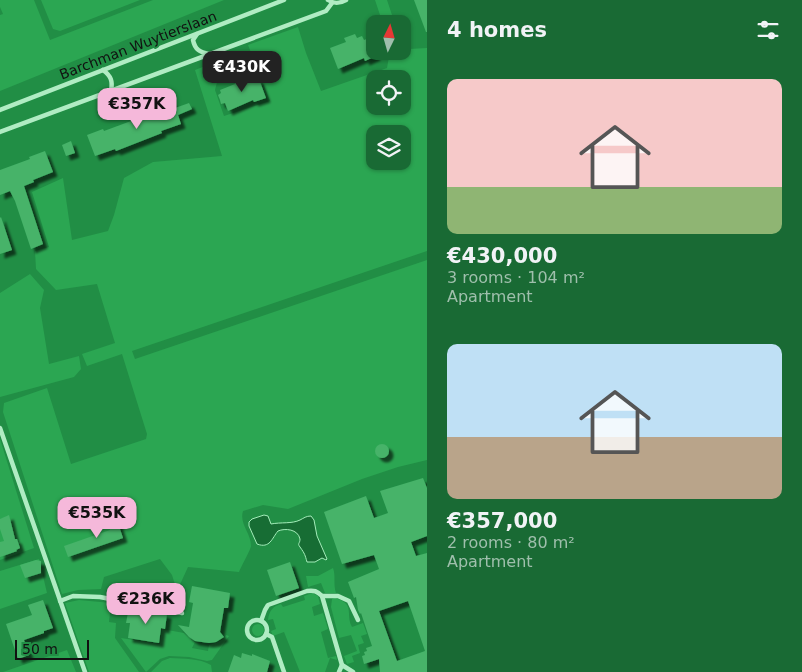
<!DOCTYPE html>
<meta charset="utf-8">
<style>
body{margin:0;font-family:"DejaVu Sans",sans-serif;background:#226f3c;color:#f1f3f6;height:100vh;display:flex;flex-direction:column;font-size:19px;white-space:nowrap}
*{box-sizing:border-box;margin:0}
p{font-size:16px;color:#9fbfac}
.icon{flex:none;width:28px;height:28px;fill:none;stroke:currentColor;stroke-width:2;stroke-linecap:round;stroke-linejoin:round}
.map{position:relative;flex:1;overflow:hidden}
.drawer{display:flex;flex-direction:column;background:#196a34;width:375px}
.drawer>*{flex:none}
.needle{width:32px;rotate:5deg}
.fabs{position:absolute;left:366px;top:15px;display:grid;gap:10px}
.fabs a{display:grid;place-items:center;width:45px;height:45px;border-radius:10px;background:#196a34;box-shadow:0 1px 4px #0004;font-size:25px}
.scale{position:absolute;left:15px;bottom:12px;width:74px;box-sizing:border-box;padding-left:5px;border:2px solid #111;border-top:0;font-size:14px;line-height:18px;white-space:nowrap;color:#111;-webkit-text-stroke:4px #218e45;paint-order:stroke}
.price{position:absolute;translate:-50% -42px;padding:0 11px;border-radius:10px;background:#f5b8da;color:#111;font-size:16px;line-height:32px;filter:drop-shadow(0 1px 2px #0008)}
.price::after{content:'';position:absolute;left:50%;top:30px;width:15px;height:11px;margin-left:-8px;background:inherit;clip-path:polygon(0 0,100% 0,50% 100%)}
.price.on{background:#222;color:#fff}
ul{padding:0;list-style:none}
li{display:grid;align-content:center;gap:10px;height:265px;padding:0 20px}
li span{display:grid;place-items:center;height:155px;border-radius:10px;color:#555}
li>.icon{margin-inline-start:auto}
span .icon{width:90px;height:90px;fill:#fffc;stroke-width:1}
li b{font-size:21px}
h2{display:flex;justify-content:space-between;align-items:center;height:60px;padding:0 20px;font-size:21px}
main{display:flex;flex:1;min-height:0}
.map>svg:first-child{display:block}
.green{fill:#2ba652;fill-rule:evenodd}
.water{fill:#176d34;stroke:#a4edba}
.building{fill:#46b369;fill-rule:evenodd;filter:url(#shadow)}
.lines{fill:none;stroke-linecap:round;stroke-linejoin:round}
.lane{stroke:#b0ecc3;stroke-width:4.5}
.labels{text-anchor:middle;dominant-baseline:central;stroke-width:4;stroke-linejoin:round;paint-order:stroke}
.street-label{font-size:14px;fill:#111;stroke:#218e45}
</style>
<main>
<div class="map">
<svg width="427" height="672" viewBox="0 0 427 672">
<defs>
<filter id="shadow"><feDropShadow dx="4.5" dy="4.5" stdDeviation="1" flood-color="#0009"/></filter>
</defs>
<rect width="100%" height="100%" fill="#218e45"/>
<g class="green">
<path d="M0 0H34L50 40 153 0H224L0 91V15L3 14 0 7Z"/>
<path d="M41 0H140L60 31 53 29Z"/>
<path d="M375 0H387L395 24H383Z"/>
<path d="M298 27 306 53 321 91 387 68 390 51H402L403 44 409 49 427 48V251L132 351 135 359 427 260V460L398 467 362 479 288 509 263 505 243 511C239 524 251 533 251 546 251 549 241 567 239 572L188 567 177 591 172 575 160 559 104 577 101 589 78 590 62 594 3 412 4 403 47 388 71 464 146 439 147 434 122 354 87 366 82 354 115 343 97 284 56 290 36 269 35 251 49 247 32 192 63 178 72 240 108 231 114 215 124 178 153 162 222 156 195 70 223 59 215 90 224 116 270 101 248 45ZM375 79H402V106H375ZM375 134H402V161H375Z"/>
<path d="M30 274 44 290 40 308 49 364 79 356 81 369 74 377 0 397V293Z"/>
<path d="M0 439 34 548 0 560Z"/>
<path d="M39 559 47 593 0 609V571Z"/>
<path d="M333 568C336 576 333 584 336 593H325L321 583 308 587 306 576H318Z"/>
<path d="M312 593 318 596 320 604 312 607 314 616 323 613 328 629 321 632 328 658 336 656 337 660 330 658 325 672H300L284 632 273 636 271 631 276 629 273 619 268 620C269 611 273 606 281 604L283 607 305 600 304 596Z"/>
<path d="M335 598C356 604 345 614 352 627L363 623 367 634 361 636 364 643 358 645 360 653 352 656 354 662 347 664 344 656 357 651 351 635 339 638 331 607 332 599Z"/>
<path d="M79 600 111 603 109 622 116 623 115 638 139 672H89L65 603Z"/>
<circle cx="258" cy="630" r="6"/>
<path d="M162 629 184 633 195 642 192 648 208 651 209 645C216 643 223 641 226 635L229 636 212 660 207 661 189 657 169 656 160 659 146 672 121 638 160 644Z"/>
<path d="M67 650 76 672H3Z"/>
<path d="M170 658C183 659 199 658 211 665L212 672H151L162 661Z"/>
</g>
<path class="water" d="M264 515 268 516 271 524C281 522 292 524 300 520 304 518 306 516 311 516L314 520 317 536 327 559 326 560 322 558 315 562H307C305 555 305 554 300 547 297 543 300 544 300 539 298 529 285 528 278 531 272 538 270 549 257 544L249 526V522L252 519Z"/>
<g class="building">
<path d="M414 0H427V32H426Z"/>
<path d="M355 34 357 38 362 36 364 40 369 38 376 56 365 61 364 58 338 69 330 48 346 42 344 38Z"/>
<path d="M245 75 246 80 252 78 253 81 259 79 266 98 254 102 253 100 228 111 225 103 221 104 220 100 218 95 221 93 220 90 235 84 234 80Z"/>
<path d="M173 102 175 108 189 103 192 109 178 115 181 124 161 131 162 133 116 151 115 149 95 156 87 135 103 129 104 131 158 111V108Z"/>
<path d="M71 141 75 153 66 156 62 145Z"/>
<path d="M45 151 53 172 33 180 34 182 24 186 43 244 31 249 15 201 10 191 0 195V170L30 159 29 157Z"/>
<path d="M1 217 12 250 0 254V218Z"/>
<circle cx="382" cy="451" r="7"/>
<path d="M423 478 427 488V536L411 542 416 556 427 553V672H380L379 659 364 664 362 656 365 655 364 652 367 651 366 648 372 646 361 613 360 614 358 610 356 597 354 598 348 582 379 569 374 555 342 564 324 512 366 496 374 518 388 513 380 491ZM408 601 425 651 397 661 379 611Z"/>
<path d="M115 514 123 538 68 557 64 546 110 530 106 517Z"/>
<path d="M9 515 15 539H17L20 548 16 550 17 551 0 557V542L4 541 0 529V519Z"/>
<path d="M36 560 41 561V573L25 578 20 565Z"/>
<path d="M290 562 299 588 276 596 267 570Z"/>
<path d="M192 586 230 593 228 608H224L220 632 224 637 216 642 209 643 195 641 189 637 178 625 189 627 193 603 189 602Z"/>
<path d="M43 600 53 628 44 631V633L24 640 29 655 18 659 6 624 32 615 28 605Z"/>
<path d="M129 607 167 614 165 629 161 628 159 643 128 638 130 623H126Z"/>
<path d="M242 653 252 656V654L270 661 267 672H228L234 655 241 658Z"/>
</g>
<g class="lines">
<g class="lane">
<path d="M328 0C334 4 339 4 346 0"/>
<path d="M197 34 193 40C195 50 200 52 209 54"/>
<path d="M103 70C111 76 113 81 111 91"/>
<path d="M0 110 284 0"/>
<path d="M0 132 326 11 332 3"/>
<path d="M0 428 85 672"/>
<path d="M322 596H338L349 601 358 620"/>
<path d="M60 601 73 596 100 597 182 613"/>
<circle cx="257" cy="630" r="10"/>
<path d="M261 621 265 610 268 605 307 591C314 590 317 591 322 596L342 665 339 672"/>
<path d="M266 634 272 637 284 672"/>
<path d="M342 665 353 672"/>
</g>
</g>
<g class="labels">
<g class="street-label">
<text transform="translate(138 45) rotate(-21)">Barchman Wuytierslaan</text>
</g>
</g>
</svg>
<div class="fabs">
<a><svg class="needle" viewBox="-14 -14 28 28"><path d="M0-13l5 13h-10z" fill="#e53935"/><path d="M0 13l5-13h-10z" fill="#9fbfac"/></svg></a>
<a><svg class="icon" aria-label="locate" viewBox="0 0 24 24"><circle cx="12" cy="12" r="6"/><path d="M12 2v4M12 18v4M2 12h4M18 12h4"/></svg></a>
<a><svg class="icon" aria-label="layers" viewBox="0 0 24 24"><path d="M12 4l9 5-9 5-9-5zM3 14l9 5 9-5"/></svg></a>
</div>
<div class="scale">50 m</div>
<b class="price on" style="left:242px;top:93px">€430K</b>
<b class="price" style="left:137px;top:130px">€357K</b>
<b class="price" style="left:97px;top:539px">€535K</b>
<b class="price" style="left:146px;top:625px">€236K</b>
</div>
<section class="drawer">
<h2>4 homes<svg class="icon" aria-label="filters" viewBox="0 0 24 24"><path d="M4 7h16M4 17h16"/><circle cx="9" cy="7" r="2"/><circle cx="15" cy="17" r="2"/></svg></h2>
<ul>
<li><span style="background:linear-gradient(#f6c9c9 70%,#8fb573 0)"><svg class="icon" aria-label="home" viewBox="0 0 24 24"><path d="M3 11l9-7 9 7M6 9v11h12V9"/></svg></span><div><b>€430,000</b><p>3 rooms · 104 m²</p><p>Apartment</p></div></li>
<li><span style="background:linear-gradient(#bfe0f5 60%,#b9a48a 0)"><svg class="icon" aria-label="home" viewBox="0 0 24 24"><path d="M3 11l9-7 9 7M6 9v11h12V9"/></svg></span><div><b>€357,000</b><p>2 rooms · 80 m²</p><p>Apartment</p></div></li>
</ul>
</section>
</main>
